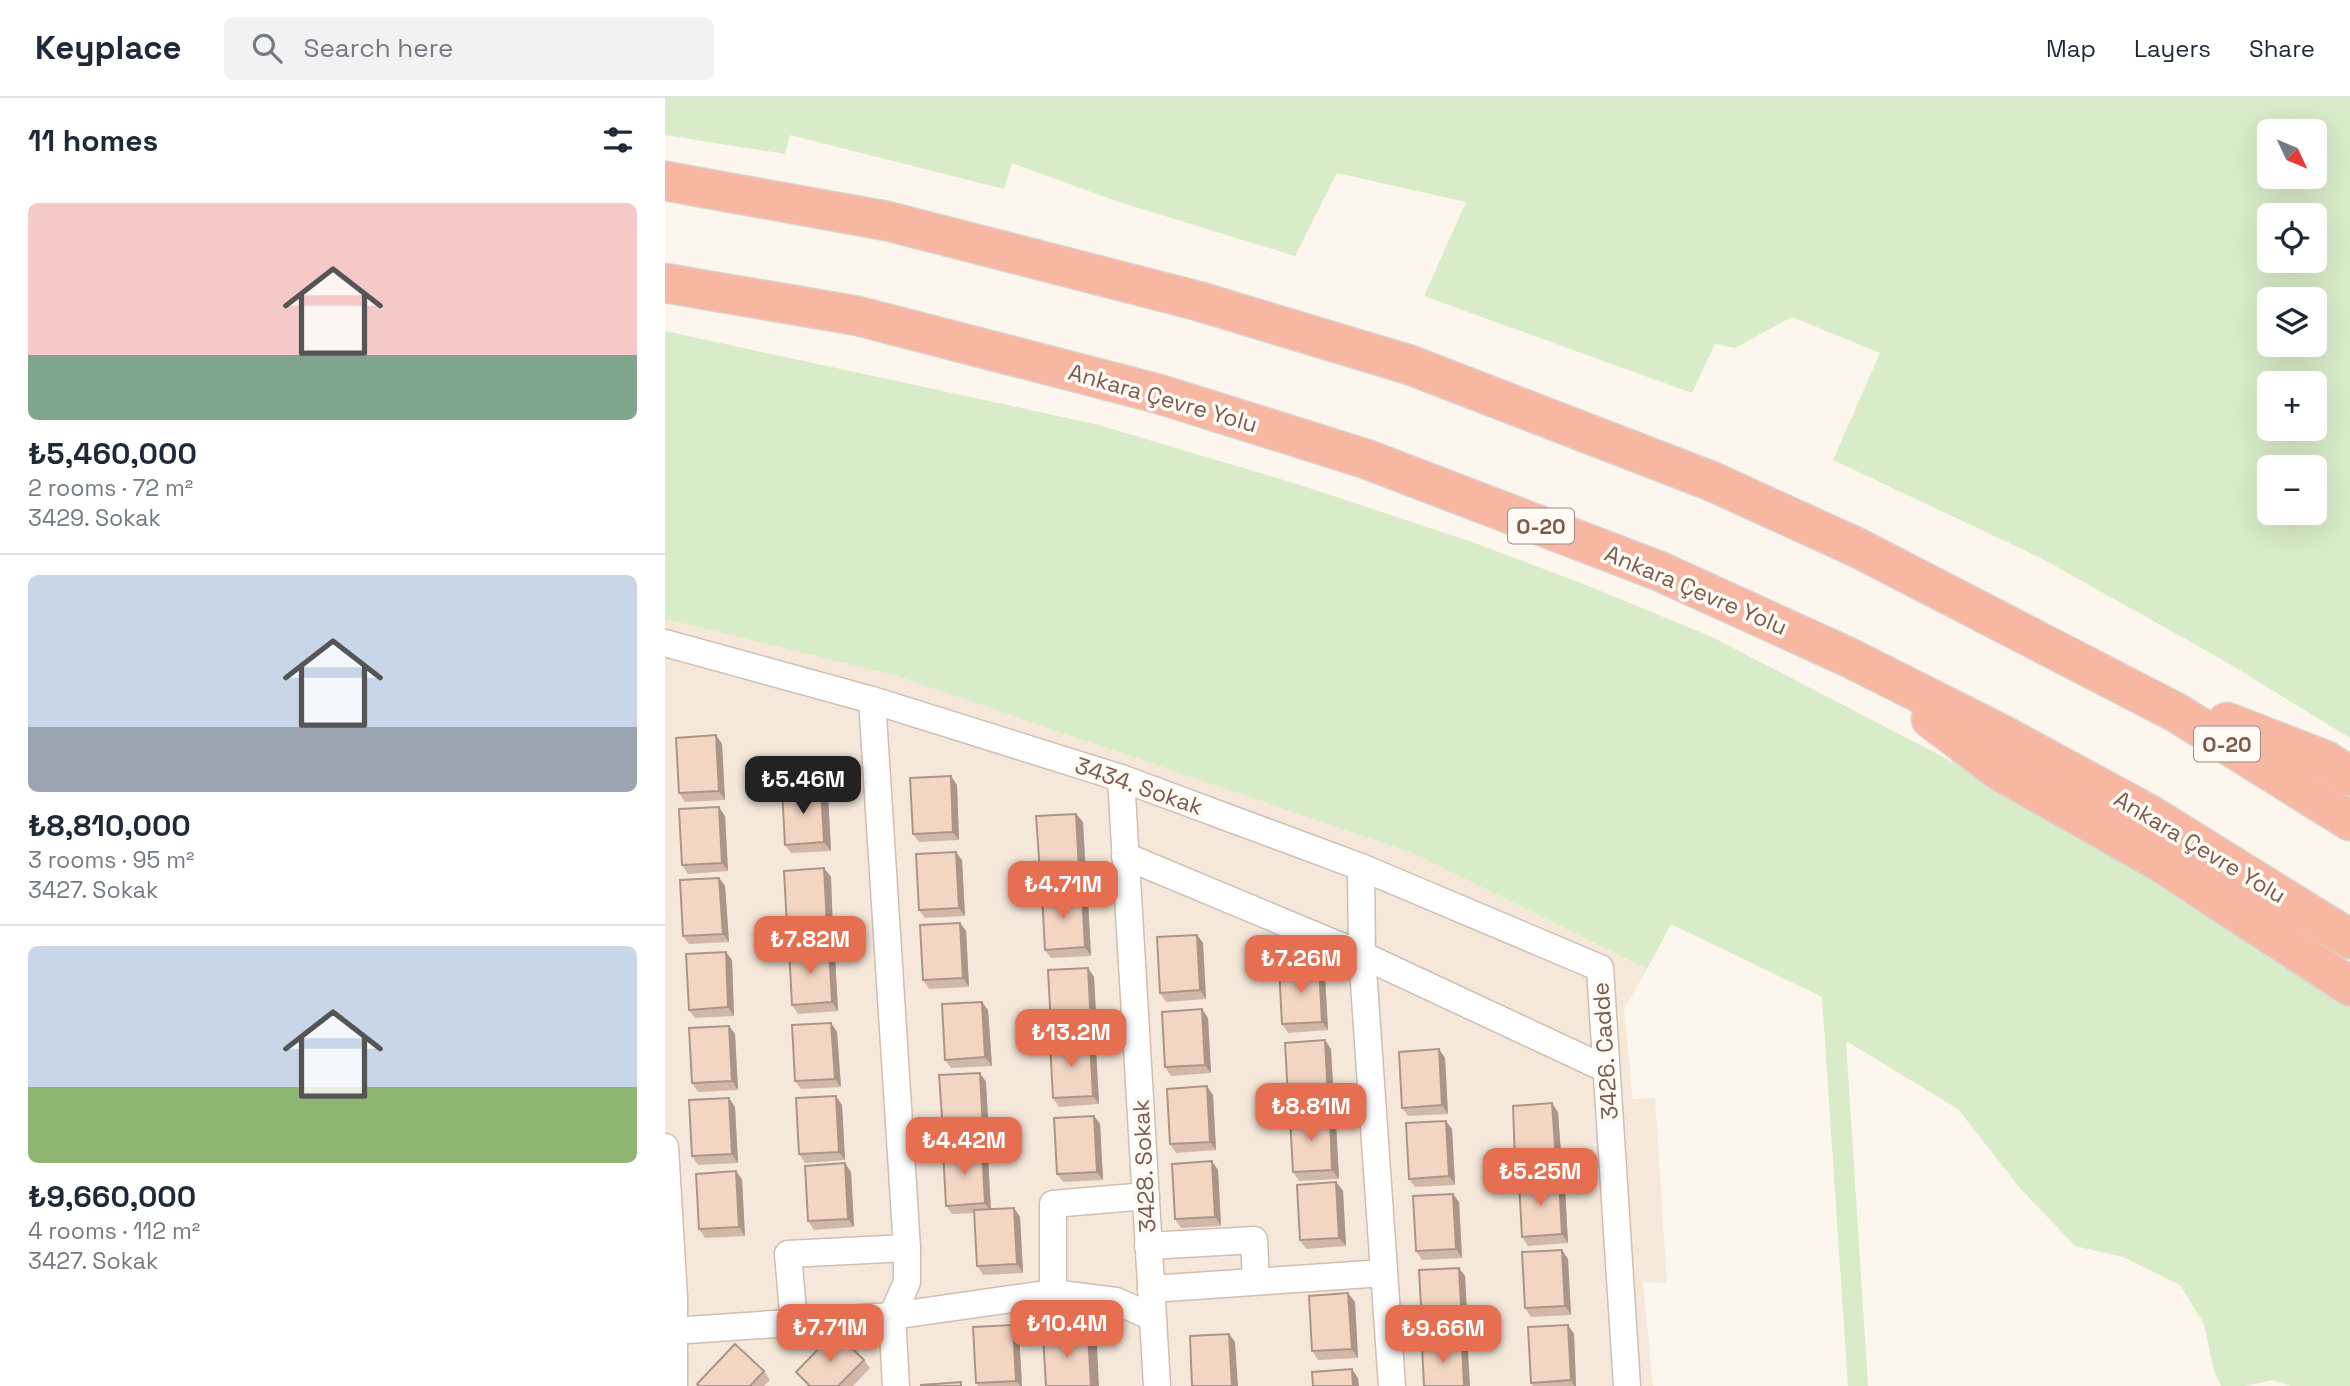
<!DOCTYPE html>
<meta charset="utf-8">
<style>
body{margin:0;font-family:"Space Grotesk",sans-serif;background:#f2f2f3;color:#1f2937;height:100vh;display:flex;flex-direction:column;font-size:26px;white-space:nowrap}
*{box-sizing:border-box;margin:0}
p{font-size:23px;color:#747a83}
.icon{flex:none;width:38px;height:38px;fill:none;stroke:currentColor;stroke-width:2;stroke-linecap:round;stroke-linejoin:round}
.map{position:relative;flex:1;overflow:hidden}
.drawer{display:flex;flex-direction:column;background:#fff;width:665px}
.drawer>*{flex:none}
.needle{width:46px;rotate:134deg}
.fabs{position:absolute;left:1592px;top:21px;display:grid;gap:14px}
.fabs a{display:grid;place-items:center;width:70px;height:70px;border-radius:10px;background:#fff;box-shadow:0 7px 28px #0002;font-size:35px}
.price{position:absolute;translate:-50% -60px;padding:0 16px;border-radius:14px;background:#e76f51;color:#fff;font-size:23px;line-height:46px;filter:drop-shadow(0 2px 4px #0008)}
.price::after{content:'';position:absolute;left:50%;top:42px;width:21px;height:16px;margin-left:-10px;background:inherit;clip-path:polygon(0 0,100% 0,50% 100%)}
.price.active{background:#222;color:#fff}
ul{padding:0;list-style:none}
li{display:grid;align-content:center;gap:14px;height:371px;padding:0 28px}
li+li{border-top:2px solid #e0e1e3}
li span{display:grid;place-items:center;height:217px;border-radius:10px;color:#555}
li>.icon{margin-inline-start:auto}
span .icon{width:126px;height:126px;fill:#fffc;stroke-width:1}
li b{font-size:30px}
h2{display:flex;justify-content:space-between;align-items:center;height:84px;padding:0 28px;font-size:30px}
header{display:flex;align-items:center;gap:42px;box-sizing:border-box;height:98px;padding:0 35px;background:#fff;border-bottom:2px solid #e0e1e3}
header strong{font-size:33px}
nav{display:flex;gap:38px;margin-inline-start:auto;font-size:24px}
.search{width:490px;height:63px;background:#f2f2f3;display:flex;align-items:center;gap:18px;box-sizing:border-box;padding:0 24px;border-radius:10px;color:#747a83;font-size:26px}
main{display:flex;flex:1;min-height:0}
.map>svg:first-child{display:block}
.residential{fill:#f5e8da}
.green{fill:#d8ecc9;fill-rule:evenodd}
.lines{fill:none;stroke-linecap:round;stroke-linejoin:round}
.minor-casing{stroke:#d1beb0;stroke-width:29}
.motorway-casing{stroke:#dad1cd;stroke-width:41}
.minor{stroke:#fff;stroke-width:26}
.motorway{stroke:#f7b7a3;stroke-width:38}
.wall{fill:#d1b7a8}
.shaded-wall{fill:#aa9588}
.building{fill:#f3d5c3;stroke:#aa9588;stroke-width:2}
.labels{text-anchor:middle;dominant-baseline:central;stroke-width:7;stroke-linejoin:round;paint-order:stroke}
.shield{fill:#fffaf3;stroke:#a28b7f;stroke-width:2}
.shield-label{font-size:21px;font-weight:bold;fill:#7a5c4d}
.street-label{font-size:23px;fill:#7a5c4d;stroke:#fffaf3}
</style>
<header>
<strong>Keyplace</strong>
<div class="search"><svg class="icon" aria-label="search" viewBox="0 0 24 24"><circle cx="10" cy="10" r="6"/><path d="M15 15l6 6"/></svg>Search here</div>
<nav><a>Map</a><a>Layers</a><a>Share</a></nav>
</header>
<main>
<section class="drawer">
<h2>11 homes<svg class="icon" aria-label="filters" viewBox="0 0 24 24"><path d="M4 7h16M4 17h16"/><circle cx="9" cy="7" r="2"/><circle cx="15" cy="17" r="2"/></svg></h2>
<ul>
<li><span style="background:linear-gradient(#f6c9c9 70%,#7fa58c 0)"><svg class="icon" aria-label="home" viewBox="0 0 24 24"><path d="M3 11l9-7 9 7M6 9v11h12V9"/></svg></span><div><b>₺5,460,000</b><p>2 rooms · 72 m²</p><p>3429. Sokak</p></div></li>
<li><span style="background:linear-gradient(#c9d6e8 70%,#9aa5b1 0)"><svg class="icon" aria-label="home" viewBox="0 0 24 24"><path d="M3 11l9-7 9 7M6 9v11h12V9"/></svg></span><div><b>₺8,810,000</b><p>3 rooms · 95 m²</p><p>3427. Sokak</p></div></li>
<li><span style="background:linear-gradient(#c9d6e8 65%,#8fb573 0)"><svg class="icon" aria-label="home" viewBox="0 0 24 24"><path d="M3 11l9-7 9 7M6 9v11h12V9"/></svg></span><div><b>₺9,660,000</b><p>4 rooms · 112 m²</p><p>3427. Sokak</p></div></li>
</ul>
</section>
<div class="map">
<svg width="1685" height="1288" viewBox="0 0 1685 1288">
<rect width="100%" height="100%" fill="#fdf6ec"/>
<path class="residential" d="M0 521 232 578 750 756 982 871 959 911 968 1001 990 1000 1002 1185 978 1184 988 1288H0Z"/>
<g class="green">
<path d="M0 0H1685V640L1558 562 1374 459 1168 362 1215 255 1127 219 1070 250 1050 246 1027 295 759 198 801 104 672 75 630 158 448 102 347 65 339 91 125 37 120 56 0 37ZM1605 33H1650V79H1605ZM1605 117H1650V163H1605ZM1605 201H1650V247H1605ZM1605 285H1650V331H1605ZM1605 369H1650V415H1605Z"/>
<path d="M0 233 430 326 632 386 807 444 921 487 1047 539 1290 665 1392 722 1626 867 1685 907V1288H1625L1608 1282 1578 1288H1556L1549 1273 1539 1226 1515 1187 1458 1159 1410 1148 1354 1089 1293 1011 1181 943 1203 1288H1183L1157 899 1006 826 982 871 750 756 232 578 0 521Z"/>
</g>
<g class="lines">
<defs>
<g id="minor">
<path d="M0 545 207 602 456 680 696 769 935 870 962 1288"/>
<path d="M207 602 242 1150V1184L227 1218 231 1288"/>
<path d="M456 680 492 1288"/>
<path d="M460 758 697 857 941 971"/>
<path d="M696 769 697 857 727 1288"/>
<path d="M0 1049 9 1200V1288"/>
<path d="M483 1148 589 1142 591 1183"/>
<path d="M486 1191 719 1175"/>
<path d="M388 1195V1106L481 1098"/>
<path d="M129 1225 123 1156 242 1150"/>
<path d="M8 1233 227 1218 388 1195 451 1203 487 1219"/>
</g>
<g id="motorway">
<path d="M0 83 222 123 533 203 745 267 1046 383 1193 450 1512 615 1685 723"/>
<path d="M0 185 193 218 494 296 701 361 994 473 1183 559 1334 635 1482 715 1685 841"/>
<path d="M1266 621 1335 673 1497 765 1685 888"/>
<path d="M1562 624 1660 662 1685 678"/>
</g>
</defs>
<use href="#minor" class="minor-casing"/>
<use href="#motorway" class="motorway-casing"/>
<use href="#minor" class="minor"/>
<use href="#motorway" class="motorway"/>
</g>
<g class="wall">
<path d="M51 637 57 646 60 702 20 704 14 695Z"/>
<path d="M292 687 294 742 254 744 248 736Z"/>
<path d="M163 697 166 753 126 755 120 747Z"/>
<path d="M411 716 418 724 421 780 381 782 375 774Z"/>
<path d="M60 718 63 773 23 776 17 767Z"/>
<path d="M297 762 300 818 260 820 254 812Z"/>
<path d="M159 770 166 779 168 835 129 837 122 828Z"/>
<path d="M54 780 60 788 64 844 24 846 18 838Z"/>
<path d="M417 794 423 802 426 858 386 860 380 852Z"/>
<path d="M295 825 301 833 304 889 264 891 258 882Z"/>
<path d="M538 845 541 901 501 904 495 895Z"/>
<path d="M61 854 67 862 69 918 30 920 24 912Z"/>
<path d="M170 858 173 913 133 916 127 907Z"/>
<path d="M423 870 429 879 432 934 392 937 386 928Z"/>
<path d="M660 877 663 932 623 935 617 926Z"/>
<path d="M323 912 327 968 286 970 280 962Z"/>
<path d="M543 920 546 975 506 978 500 969Z"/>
<path d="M166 925 172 934 176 989 136 991 130 983Z"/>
<path d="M70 936 73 992 33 994 27 985Z"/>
<path d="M425 942 431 951 434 1006 394 1009 388 1000Z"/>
<path d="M666 951 669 1007 629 1009 623 1000Z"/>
<path d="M780 960 783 1016 743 1018 737 1010Z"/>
<path d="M315 975 321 984 324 1039 284 1042 278 1033Z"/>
<path d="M548 997 551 1052 511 1055 505 1046Z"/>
<path d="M177 1007 180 1062 140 1065 134 1056Z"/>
<path d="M70 1009 73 1065 33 1067 27 1058Z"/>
<path d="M893 1014 897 1070 856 1072 850 1063Z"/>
<path d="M429 1018 435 1026 438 1082 398 1084 392 1076Z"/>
<path d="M671 1025 674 1081 634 1083 628 1074Z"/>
<path d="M787 1031 790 1087 750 1089 744 1081Z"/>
<path d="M317 1050 323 1059 326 1112 349 1110 355 1119 358 1175 318 1177 312 1168 309 1115 287 1116 281 1108Z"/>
<path d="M553 1072 556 1128 516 1130 510 1121Z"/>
<path d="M71 1073 77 1082 80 1138 40 1140 34 1131Z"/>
<path d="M186 1074 189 1129 149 1132 143 1123Z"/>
<path d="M894 1081 900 1090 903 1145 863 1148 857 1139Z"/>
<path d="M671 1084 678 1093 681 1148 641 1151 635 1142Z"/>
<path d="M788 1096 794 1104 797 1160 757 1162 751 1153Z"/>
<path d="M903 1161 906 1217 866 1219 860 1210Z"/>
<path d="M800 1178 803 1234 763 1236 757 1227Z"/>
<path d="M690 1204 693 1260 653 1262 647 1253Z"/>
<path d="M354 1236 357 1288H313L311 1285Z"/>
<path d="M909 1236 911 1288H868L866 1285Z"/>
<path d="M199 1262 205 1270 188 1288H143L131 1274Z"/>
<path d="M99 1273 105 1282 99 1288H33Z"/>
</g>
<g class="shaded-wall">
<path d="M51 637 57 646 60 702 54 693Z"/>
<path d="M286 678 292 687 294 742 288 734Z"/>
<path d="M156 689 163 697 166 753 159 744Z"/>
<path d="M54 709 60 718 63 773 57 765Z"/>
<path d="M411 716 418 724 421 780 414 771Z"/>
<path d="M291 754 297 762 300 818 294 810Z"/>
<path d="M159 770 166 779 168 835 162 826Z"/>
<path d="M54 780 60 788 64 844 58 836Z"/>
<path d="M417 794 423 802 426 858 420 849Z"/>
<path d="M295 825 301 833 304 889 298 880Z"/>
<path d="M532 837 538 845 541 901 535 892Z"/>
<path d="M164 849 170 858 173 913 167 904Z"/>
<path d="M61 854 67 862 69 918 63 909Z"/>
<path d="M654 868 660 877 663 932 657 924Z"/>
<path d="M423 870 429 879 432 934 426 926Z"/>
<path d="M317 904 323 912 327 968 320 959Z"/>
<path d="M537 911 543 920 546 975 540 967Z"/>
<path d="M166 925 172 934 176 989 170 981Z"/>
<path d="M64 928 70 936 73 992 67 983Z"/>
<path d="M425 942 431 951 434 1006 428 998Z"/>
<path d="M660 942 666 951 669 1007 663 998Z"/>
<path d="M774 951 780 960 783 1016 777 1007Z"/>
<path d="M315 975 321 984 324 1039 318 1031Z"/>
<path d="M542 988 548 997 551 1052 545 1044Z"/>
<path d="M171 998 177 1007 180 1062 174 1054Z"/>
<path d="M64 1000 70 1009 73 1065 67 1056Z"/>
<path d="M887 1005 893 1014 897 1070 891 1061Z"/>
<path d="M665 1016 671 1025 674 1081 667 1072Z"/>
<path d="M429 1018 435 1026 438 1082 432 1074Z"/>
<path d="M781 1023 787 1031 790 1087 784 1078Z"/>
<path d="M317 1050 323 1059 326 1114 320 1105Z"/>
<path d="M547 1063 553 1072 556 1128 550 1119Z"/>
<path d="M180 1065 186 1074 189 1129 183 1121Z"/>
<path d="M71 1073 77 1082 80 1138 74 1129Z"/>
<path d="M894 1081 900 1090 903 1145 897 1136Z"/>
<path d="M671 1084 678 1093 681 1148 674 1140Z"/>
<path d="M788 1096 794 1104 797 1160 791 1151Z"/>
<path d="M349 1110 355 1119 358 1175 352 1166Z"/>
<path d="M897 1152 903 1161 906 1217 900 1208Z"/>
<path d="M794 1170 800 1178 803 1234 797 1225Z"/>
<path d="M683 1195 690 1204 693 1260 687 1251Z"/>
<path d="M348 1227 354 1236 357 1288H355L351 1283Z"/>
<path d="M903 1227 909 1236 911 1288H909L906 1282Z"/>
<path d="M423 1235 432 1248 434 1288H426Z"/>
<path d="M564 1236 570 1244 573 1288H567Z"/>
<path d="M797 1244 803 1253 805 1288H799Z"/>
<path d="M687 1271 693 1280 694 1288H688Z"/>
</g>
<g class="building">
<path d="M51 637 54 693 14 695 11 640Z"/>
<path d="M286 678 288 734 248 736 245 680Z"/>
<path d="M156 689 159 744 120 747 117 691Z"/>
<path d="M54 709 57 765 17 767 14 711Z"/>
<path d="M411 716 414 771 375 774 371 718Z"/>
<path d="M291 754 294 810 254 812 251 756Z"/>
<path d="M159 770 162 826 122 828 119 773Z"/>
<path d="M54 780 58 836 18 838 15 782Z"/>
<path d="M417 794 420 849 380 852 377 796Z"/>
<path d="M295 825 298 880 258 882 255 827Z"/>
<path d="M532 837 535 892 495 895 492 839Z"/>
<path d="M164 849 167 904 127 907 124 851Z"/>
<path d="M61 854 63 909 24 912 21 856Z"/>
<path d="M654 868 657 924 617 926 614 870Z"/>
<path d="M423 870 426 926 386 928 383 872Z"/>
<path d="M317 904 320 959 280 962 277 906Z"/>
<path d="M537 911 540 967 500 969 497 914Z"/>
<path d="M166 925 170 981 130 983 127 927Z"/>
<path d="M64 928 67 983 27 985 24 930Z"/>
<path d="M425 942 428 998 388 1000 385 944Z"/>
<path d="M660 942 663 998 623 1000 620 945Z"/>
<path d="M774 951 777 1007 737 1010 734 954Z"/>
<path d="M315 975 318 1031 278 1033 274 977Z"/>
<path d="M542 988 545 1044 505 1046 502 991Z"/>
<path d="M171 998 174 1054 134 1056 131 1000Z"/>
<path d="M64 1000 67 1056 27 1058 24 1002Z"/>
<path d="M887 1005 891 1061 850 1063 848 1008Z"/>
<path d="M665 1016 667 1072 628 1074 625 1019Z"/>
<path d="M429 1018 432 1074 392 1076 389 1020Z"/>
<path d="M781 1023 784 1078 744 1081 741 1025Z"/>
<path d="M317 1050 320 1105 281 1108 278 1052Z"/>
<path d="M547 1063 550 1119 510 1121 507 1066Z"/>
<path d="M180 1065 183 1121 143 1123 140 1068Z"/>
<path d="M71 1073 74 1129 34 1131 31 1076Z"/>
<path d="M894 1081 897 1136 857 1139 854 1083Z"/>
<path d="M671 1084 674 1140 635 1142 632 1087Z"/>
<path d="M788 1096 791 1151 751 1153 748 1098Z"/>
<path d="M349 1110 352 1166 312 1168 309 1112Z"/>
<path d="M897 1152 900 1208 860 1210 857 1154Z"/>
<path d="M794 1170 797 1225 757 1227 754 1172Z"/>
<path d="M683 1195 687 1251 647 1253 644 1198Z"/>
<path d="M348 1227 351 1283 311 1285 308 1229Z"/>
<path d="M903 1227 906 1282 866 1285 863 1229Z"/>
<path d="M170 1234 199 1262 173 1288H145L131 1274Z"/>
<path d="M423 1235 426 1288H381L378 1237Z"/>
<path d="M564 1236 567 1288H527L525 1238Z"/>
<path d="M797 1244 799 1288H759L757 1247Z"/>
<path d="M70 1246 99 1273 85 1288H34L32 1286Z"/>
<path d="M687 1271 688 1288H648L647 1274Z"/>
<path d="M296 1284V1288H256V1287Z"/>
</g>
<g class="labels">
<g class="shield">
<rect x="843" y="410.5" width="66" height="35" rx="5"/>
<rect x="1529" y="628.5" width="66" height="35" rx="5"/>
</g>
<g class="shield-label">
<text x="876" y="428">O-20</text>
<text x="1562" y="646">O-20</text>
</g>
<g class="street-label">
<text transform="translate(498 300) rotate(16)">Ankara Çevre Yolu</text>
<text transform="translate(1031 492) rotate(23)">Ankara Çevre Yolu</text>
<text transform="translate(474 688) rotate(19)">3434. Sokak</text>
<text transform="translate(1535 749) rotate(31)">Ankara Çevre Yolu</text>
<text transform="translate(940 953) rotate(-94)">3426. Cadde</text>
<text transform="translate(479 1068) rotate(-93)">3428. Sokak</text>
</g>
</g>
</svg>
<div class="fabs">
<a><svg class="needle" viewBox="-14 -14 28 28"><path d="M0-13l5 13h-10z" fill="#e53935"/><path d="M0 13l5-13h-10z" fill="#747a83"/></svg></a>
<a><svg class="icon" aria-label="locate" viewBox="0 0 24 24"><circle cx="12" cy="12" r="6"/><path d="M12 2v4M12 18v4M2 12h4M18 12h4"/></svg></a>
<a><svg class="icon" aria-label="layers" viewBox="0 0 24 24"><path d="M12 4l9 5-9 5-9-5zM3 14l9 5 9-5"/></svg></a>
<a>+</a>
<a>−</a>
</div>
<b class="price active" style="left:138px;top:718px">₺5.46M</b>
<b class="price" style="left:398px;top:823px">₺4.71M</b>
<b class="price" style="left:145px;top:878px">₺7.82M</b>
<b class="price" style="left:636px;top:897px">₺7.26M</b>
<b class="price" style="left:406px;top:971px">₺13.2M</b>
<b class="price" style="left:646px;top:1045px">₺8.81M</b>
<b class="price" style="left:299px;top:1079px">₺4.42M</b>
<b class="price" style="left:875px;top:1110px">₺5.25M</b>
<b class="price" style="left:402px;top:1262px">₺10.4M</b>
<b class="price" style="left:165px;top:1266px">₺7.71M</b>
<b class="price" style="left:778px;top:1267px">₺9.66M</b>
</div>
</main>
